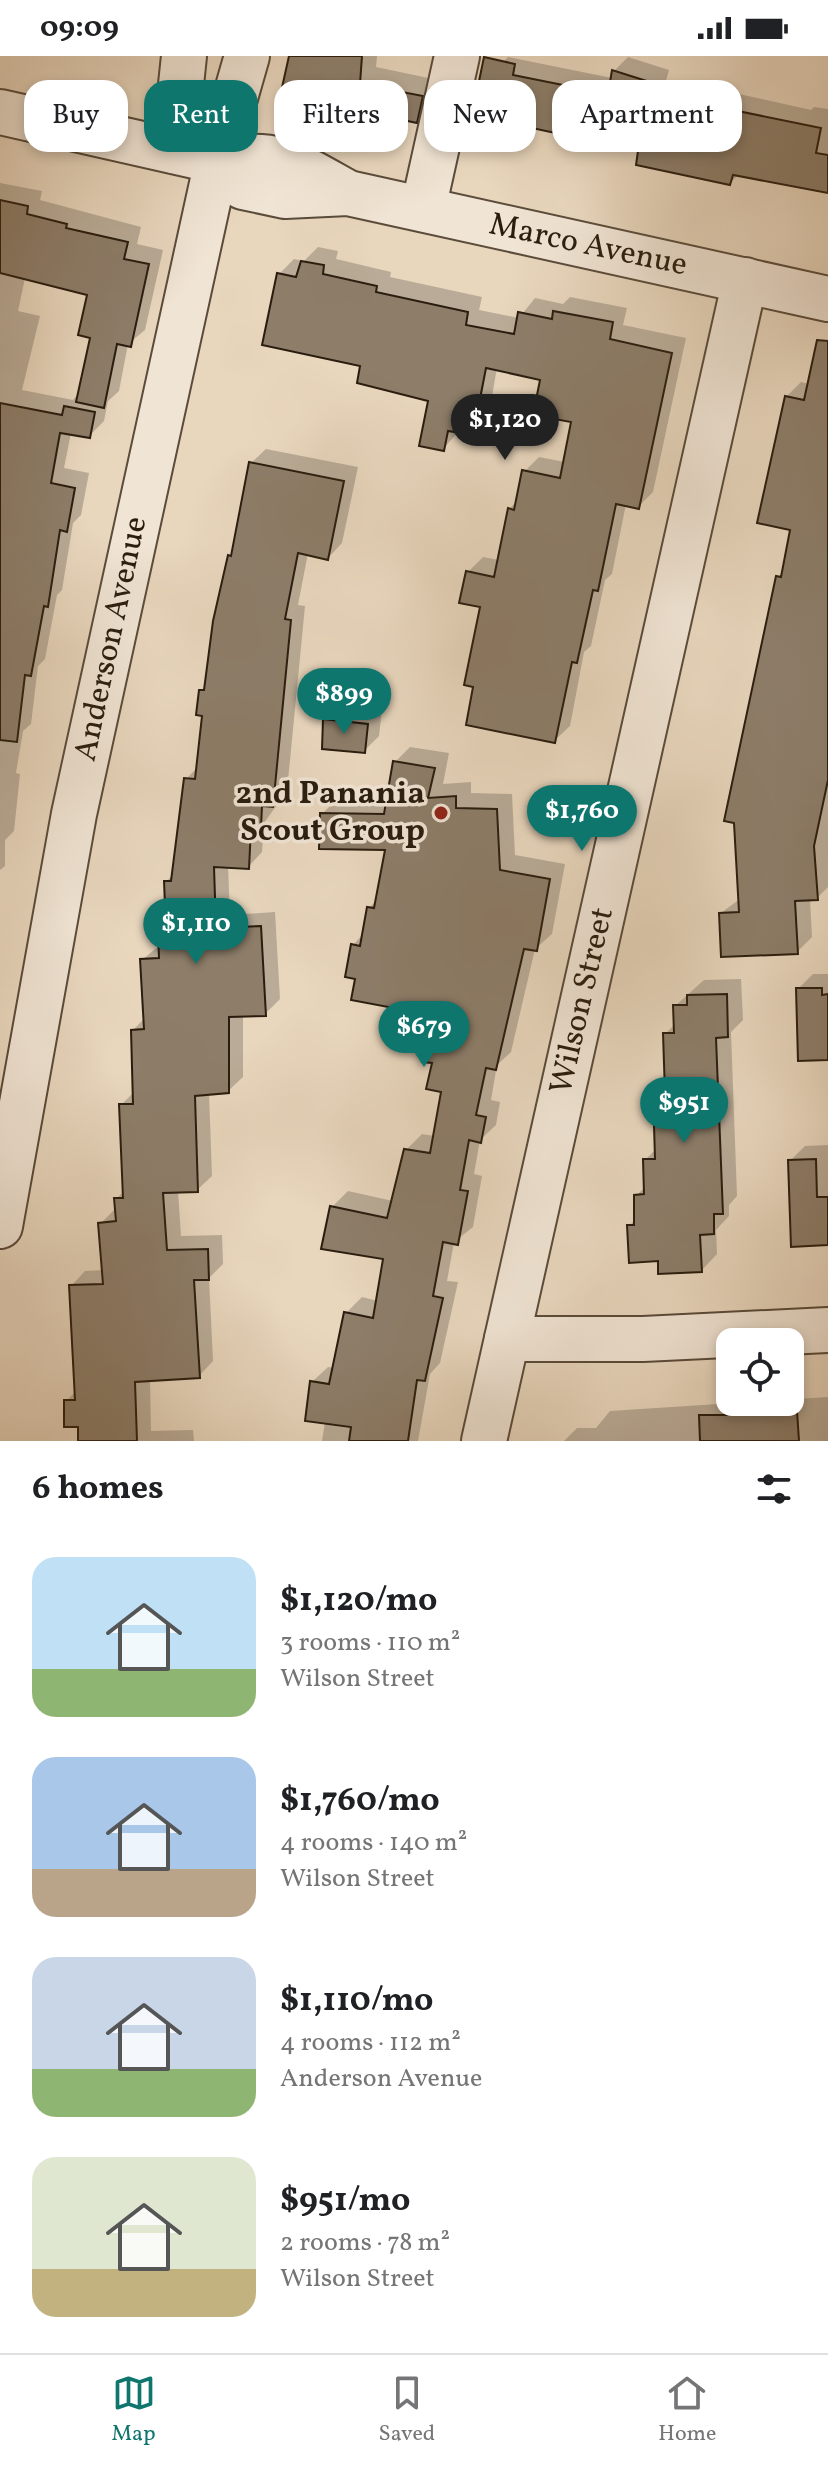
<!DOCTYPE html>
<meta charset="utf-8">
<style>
body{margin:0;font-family:Vollkorn,serif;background:#f6f6f6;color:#202124;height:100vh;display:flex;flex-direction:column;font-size:30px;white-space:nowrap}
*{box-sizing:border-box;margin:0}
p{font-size:26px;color:#757577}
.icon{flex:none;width:44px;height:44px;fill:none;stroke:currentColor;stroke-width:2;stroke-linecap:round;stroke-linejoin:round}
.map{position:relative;height:1385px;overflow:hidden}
.panel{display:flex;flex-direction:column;background:#fff;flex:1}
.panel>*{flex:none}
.guide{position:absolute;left:24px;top:24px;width:780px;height:72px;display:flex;gap:16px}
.fabs{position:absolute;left:716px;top:1272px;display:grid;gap:16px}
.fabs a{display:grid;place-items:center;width:88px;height:88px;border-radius:16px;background:#fff;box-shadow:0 4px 12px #0003;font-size:40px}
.price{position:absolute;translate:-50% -68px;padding:0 18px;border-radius:28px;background:#0f766e;color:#fff;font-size:26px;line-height:52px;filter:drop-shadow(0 2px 4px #0008)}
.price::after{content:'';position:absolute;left:50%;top:48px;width:24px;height:18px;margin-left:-12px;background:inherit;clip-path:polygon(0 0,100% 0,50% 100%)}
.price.active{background:#222;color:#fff}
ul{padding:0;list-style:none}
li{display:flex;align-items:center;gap:24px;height:200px;padding:0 32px}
li span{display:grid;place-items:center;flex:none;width:224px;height:160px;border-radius:24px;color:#555}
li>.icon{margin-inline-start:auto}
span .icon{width:96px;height:96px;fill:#fffc;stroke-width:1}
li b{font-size:34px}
h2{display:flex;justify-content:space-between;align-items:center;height:96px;padding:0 32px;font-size:34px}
.chip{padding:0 28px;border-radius:24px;background:#fff;box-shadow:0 4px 12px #0003;font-size:28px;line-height:72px}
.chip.active{background:#0f766e;color:#fff}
.status{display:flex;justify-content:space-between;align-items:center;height:56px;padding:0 40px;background:#fff;direction:ltr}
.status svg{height:22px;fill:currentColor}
.tab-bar{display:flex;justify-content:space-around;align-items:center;height:112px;border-top:2px solid #e0e0e0;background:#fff;font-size:22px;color:#757577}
.tab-bar a{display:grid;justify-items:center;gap:4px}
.tab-bar .active{color:#0f766e}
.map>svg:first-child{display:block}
.shadow{fill:#0003;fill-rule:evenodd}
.building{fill:#8d7d69;stroke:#2a1d0f;stroke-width:2}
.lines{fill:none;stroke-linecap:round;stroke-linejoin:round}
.minor-casing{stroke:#5a4b3a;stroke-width:48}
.minor{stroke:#f0e4d4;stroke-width:44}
.poi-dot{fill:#8f2418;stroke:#f0e4d4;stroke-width:3}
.labels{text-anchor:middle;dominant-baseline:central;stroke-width:7;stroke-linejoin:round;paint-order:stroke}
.street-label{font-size:32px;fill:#2a1d0f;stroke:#f0e4d4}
.poi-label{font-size:32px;font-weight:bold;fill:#2a1d0f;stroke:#f0e4d4;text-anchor:end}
</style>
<div class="status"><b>09:09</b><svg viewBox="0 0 49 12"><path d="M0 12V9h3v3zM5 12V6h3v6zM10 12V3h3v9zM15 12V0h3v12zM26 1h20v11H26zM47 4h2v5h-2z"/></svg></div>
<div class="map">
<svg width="828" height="1385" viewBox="0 0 828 1385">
<rect width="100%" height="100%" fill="#e8d6bd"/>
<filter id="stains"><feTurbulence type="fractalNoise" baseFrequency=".0025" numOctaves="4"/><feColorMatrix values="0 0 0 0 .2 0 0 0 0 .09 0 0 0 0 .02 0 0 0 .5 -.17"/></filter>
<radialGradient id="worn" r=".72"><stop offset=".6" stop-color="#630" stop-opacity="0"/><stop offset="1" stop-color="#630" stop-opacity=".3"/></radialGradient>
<g class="shadow">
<path d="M291 0H377L376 11 438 24 433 48 416 64 365 54 363 64 346 80Z"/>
<path d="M508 1 612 22 614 15 628 1 669 14 659 50 723 63 725 53 739 38 811 54 814 51 828 53V135L739 118 730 127 641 94 494 15Z"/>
<path d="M0 127 42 135 40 144 141 171 137 188 163 194 145 274 128 288 119 335 108 345 104 365 89 380 71 377 64 412 89 417 81 459 73 467 62 534 57 539 45 603 38 610 31 668 23 675 16 717 20 718 14 775 5 784V810L0 814ZM25 222 89 238 93 280 80 336 73 344 22 334 40 260 18 255Z"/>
<path d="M318 191 338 195 336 203 391 216 390 221 482 241 479 254 519 262 535 242 563 248 570 241 627 252 623 269 686 282 653 436 638 451 626 448 612 518 605 524 591 590 584 596 570 670 555 684 475 629 483 550 468 516 483 501 499 504 509 453 518 444 524 416 539 401 565 406 574 365 542 323 497 312 488 362 473 377 459 375 443 393 430 343 279 218 294 203 304 205Z"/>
<path d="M828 308V831L817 842 810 843 812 881 797 896 721 857 741 842 778 521 785 514 792 473 786 341 801 326 809 328Z"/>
<path d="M266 393 358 411 342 487 328 502 308 497 298 549 305 550 287 735 264 767 262 796 248 811 228 810 230 859 275 856 280 943 265 958H243V1021L228 1035 209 1037 212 1120 197 1134 178 1135 181 1180 222 1179 223 1208 209 1222 213 1305 199 1320 150 1323 151 1375 193 1374 194 1385H80V1369L66 1345 77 1334 71 1230 85 1215 104 1214 100 1168 115 1153 116 1143 125 1134 121 1049 134 1036 133 974 145 962 142 904 160 889 159 850 166 843V826L174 817 186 723 198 711 204 658 201 635 207 629 251 407Z"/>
<path d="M341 649 382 653 379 680 364 695 325 664Z"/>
<path d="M410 691 449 697 443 728 471 726V737L512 738 515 799 565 808 552 878 535 893 511 996 497 1009 491 1044 500 1046 496 1069 480 1084 474 1118 482 1120 473 1171 454 1186 447 1225 458 1226 440 1307 430 1318 418 1385H322L325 1366 312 1326 328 1311 335 1312 346 1257 362 1241 378 1245 386 1201 332 1151 348 1135 393 1145 406 1094 422 1078 435 1080 444 1035 434 1006V957L358 921 353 889 364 877 369 852 378 843 388 793 322 758 338 742 389 743 395 706Z"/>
<path d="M813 918H828V1002L798 933Z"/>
<path d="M741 923 743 964 731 976 737 1140 729 1149V1160L716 1174 717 1198 702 1214 660 1203 629 1170 636 1163V1140L646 1130 645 1104 657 1092 656 1069 667 1058 665 978 676 967 675 950 704 924Z"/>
<path d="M828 1089V1187L790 1105 805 1090Z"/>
<path d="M828 1341V1385H564L577 1372H596L610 1355Z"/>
</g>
<g class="building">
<path d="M289 0H362L360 28 423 40 417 67 352 53 347 82 289 70 277 54Z"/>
<path d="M484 1 515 8 513 19 608 38 612 14 656 28 646 64 718 79 723 52 821 72 816 97 828 99V137L733 119 730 129 636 109 638 95 472 59Z"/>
<path d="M0 144 28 150 27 158 67 168 66 172 128 186 124 203 149 208 131 291 117 288 104 352 76 346 90 282 78 279 87 239 0 217Z"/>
<path d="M301 205 324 209 323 218 377 230 376 236 468 256 466 269 514 278 518 256 552 263 553 255 613 266 610 283 672 297 639 453 616 448 598 535 593 534 577 607 572 606 555 687 466 669 473 631 464 629 480 551 459 547 466 515 494 521 508 452 514 454 522 414 560 422 571 366 533 359 540 324 486 312 473 379 448 375 444 395 419 390 428 345 357 327 360 310 262 289 277 217 296 221Z"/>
<path d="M817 284 828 285V724L814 790 818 844 795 845 798 898 721 901 719 857 739 856 734 767 724 765 776 520 781 521 790 474 757 467 785 340 804 344Z"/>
<path d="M0 347 62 359 64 350 95 356 90 382 60 377 51 427 75 432 67 476 60 474 48 551 44 550 31 620 25 619 17 686 0 684Z"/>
<path d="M249 406 344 425 328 504 298 497 285 563 291 564 273 751 262 750 261 772 251 771 249 813 214 811 216 872 261 870 266 960 229 961V1037L195 1040 198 1136 163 1137 167 1194 208 1193 209 1224H194L200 1322 135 1326 137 1385H78V1371H64V1344H75L69 1229 103 1228 98 1167 116 1165 114 1142H123L119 1048H133L131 974 144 973 140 903 159 902 157 849H165L164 825H171L184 722 195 723 202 660 196 659 199 634H204L213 565 228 499 231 500Z"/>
<path d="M323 663 368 668 365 697 322 693Z"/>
<path d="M393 705 435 712 428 742 456 740V752L497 753 500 814 550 823 537 895 524 893 496 1014 486 1012 476 1059 486 1061 481 1087 469 1084 460 1134 468 1135 458 1189 443 1186 433 1240 443 1242 425 1325 417 1324 408 1385H349L351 1371 305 1365 310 1325 329 1328 344 1256 373 1262 383 1203 321 1193 330 1150 387 1162 404 1093 430 1097 441 1036 426 1033 432 1007 422 1006 431 959 351 944 355 923 345 921 351 888 360 890 367 851 374 852 385 794 319 793 320 757 384 758Z"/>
<path d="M796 932H822V939L828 938V1004L798 1005Z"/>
<path d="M727 938 728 981 716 982 723 1158H714V1178L700 1179 702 1216 658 1218V1205L629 1207 627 1169H634V1139L644 1138 643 1103H655L654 1069 666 1068 663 977H674L673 949H687V939Z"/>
<path d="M816 1103 817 1141H828V1189L791 1191 788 1104Z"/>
<path d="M797 1355 799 1385H700L699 1359H772L771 1356Z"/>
</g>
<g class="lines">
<defs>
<g id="minor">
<path d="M0 56 217 105C276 92 298 109 348 137"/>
<path d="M174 95 184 0"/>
<path d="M217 105 243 131 285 140 348 137 828 243"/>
<path d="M423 153 457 0"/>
<path d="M0 1170 74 758 217 105 247 0"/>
<path d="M507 1283H643L828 1274"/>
<path d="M484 1385 745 224"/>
</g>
</defs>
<use href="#minor" class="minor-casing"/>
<use href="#minor" class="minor"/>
</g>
<circle class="poi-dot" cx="441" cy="757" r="8"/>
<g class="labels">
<g class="street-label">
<text transform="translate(588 190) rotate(12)">Marco Avenue</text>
<text transform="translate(112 583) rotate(-78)">Anderson Avenue</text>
<text transform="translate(583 945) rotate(-77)">Wilson Street</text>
</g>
<g class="poi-label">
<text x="425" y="739">2nd Panania<tspan x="425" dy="37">Scout Group</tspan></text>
</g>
</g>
<rect width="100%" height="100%" filter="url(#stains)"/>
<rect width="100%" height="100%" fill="url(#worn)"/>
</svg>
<div class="fabs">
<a><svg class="icon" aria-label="locate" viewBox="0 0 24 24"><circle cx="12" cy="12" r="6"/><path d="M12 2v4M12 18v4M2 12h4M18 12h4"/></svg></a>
</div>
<b class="price active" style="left:505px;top:406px">$1,120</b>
<b class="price" style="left:344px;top:680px">$899</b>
<b class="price" style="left:582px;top:797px">$1,760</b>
<b class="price" style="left:196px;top:910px">$1,110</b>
<b class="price" style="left:424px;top:1013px">$679</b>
<b class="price" style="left:684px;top:1089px">$951</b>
<div class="guide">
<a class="chip">Buy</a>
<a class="chip active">Rent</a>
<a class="chip">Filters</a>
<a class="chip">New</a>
<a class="chip">Apartment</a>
</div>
</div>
<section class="panel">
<h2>6 homes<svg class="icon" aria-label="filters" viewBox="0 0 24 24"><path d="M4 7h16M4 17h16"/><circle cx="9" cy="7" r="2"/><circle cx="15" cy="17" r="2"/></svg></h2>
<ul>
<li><span style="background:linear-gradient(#bfe0f5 70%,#8fb573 0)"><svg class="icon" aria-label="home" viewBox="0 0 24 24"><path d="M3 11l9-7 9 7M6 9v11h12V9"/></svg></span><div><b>$1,120/mo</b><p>3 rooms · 110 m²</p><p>Wilson Street</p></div></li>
<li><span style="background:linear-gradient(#a9c7e8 70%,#b9a48a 0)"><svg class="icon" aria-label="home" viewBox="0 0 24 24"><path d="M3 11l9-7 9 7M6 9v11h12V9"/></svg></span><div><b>$1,760/mo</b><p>4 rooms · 140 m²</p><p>Wilson Street</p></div></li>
<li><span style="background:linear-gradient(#c9d6e8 70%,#8fb573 0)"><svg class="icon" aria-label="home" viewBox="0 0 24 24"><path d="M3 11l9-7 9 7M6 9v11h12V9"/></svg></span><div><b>$1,110/mo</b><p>4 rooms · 112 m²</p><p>Anderson Avenue</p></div></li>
<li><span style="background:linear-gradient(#dfe7d0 70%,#c2b280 0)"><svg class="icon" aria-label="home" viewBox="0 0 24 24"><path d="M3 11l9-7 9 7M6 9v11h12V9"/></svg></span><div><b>$951/mo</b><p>2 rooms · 78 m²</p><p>Wilson Street</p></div></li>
</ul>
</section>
<nav class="tab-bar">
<a class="active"><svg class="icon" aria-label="map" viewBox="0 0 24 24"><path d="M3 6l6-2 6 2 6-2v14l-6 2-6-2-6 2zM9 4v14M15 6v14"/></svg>Map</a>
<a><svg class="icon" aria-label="saved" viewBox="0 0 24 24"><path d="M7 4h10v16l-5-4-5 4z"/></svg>Saved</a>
<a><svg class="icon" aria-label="home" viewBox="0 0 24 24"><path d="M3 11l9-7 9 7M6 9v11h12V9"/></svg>Home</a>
</nav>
